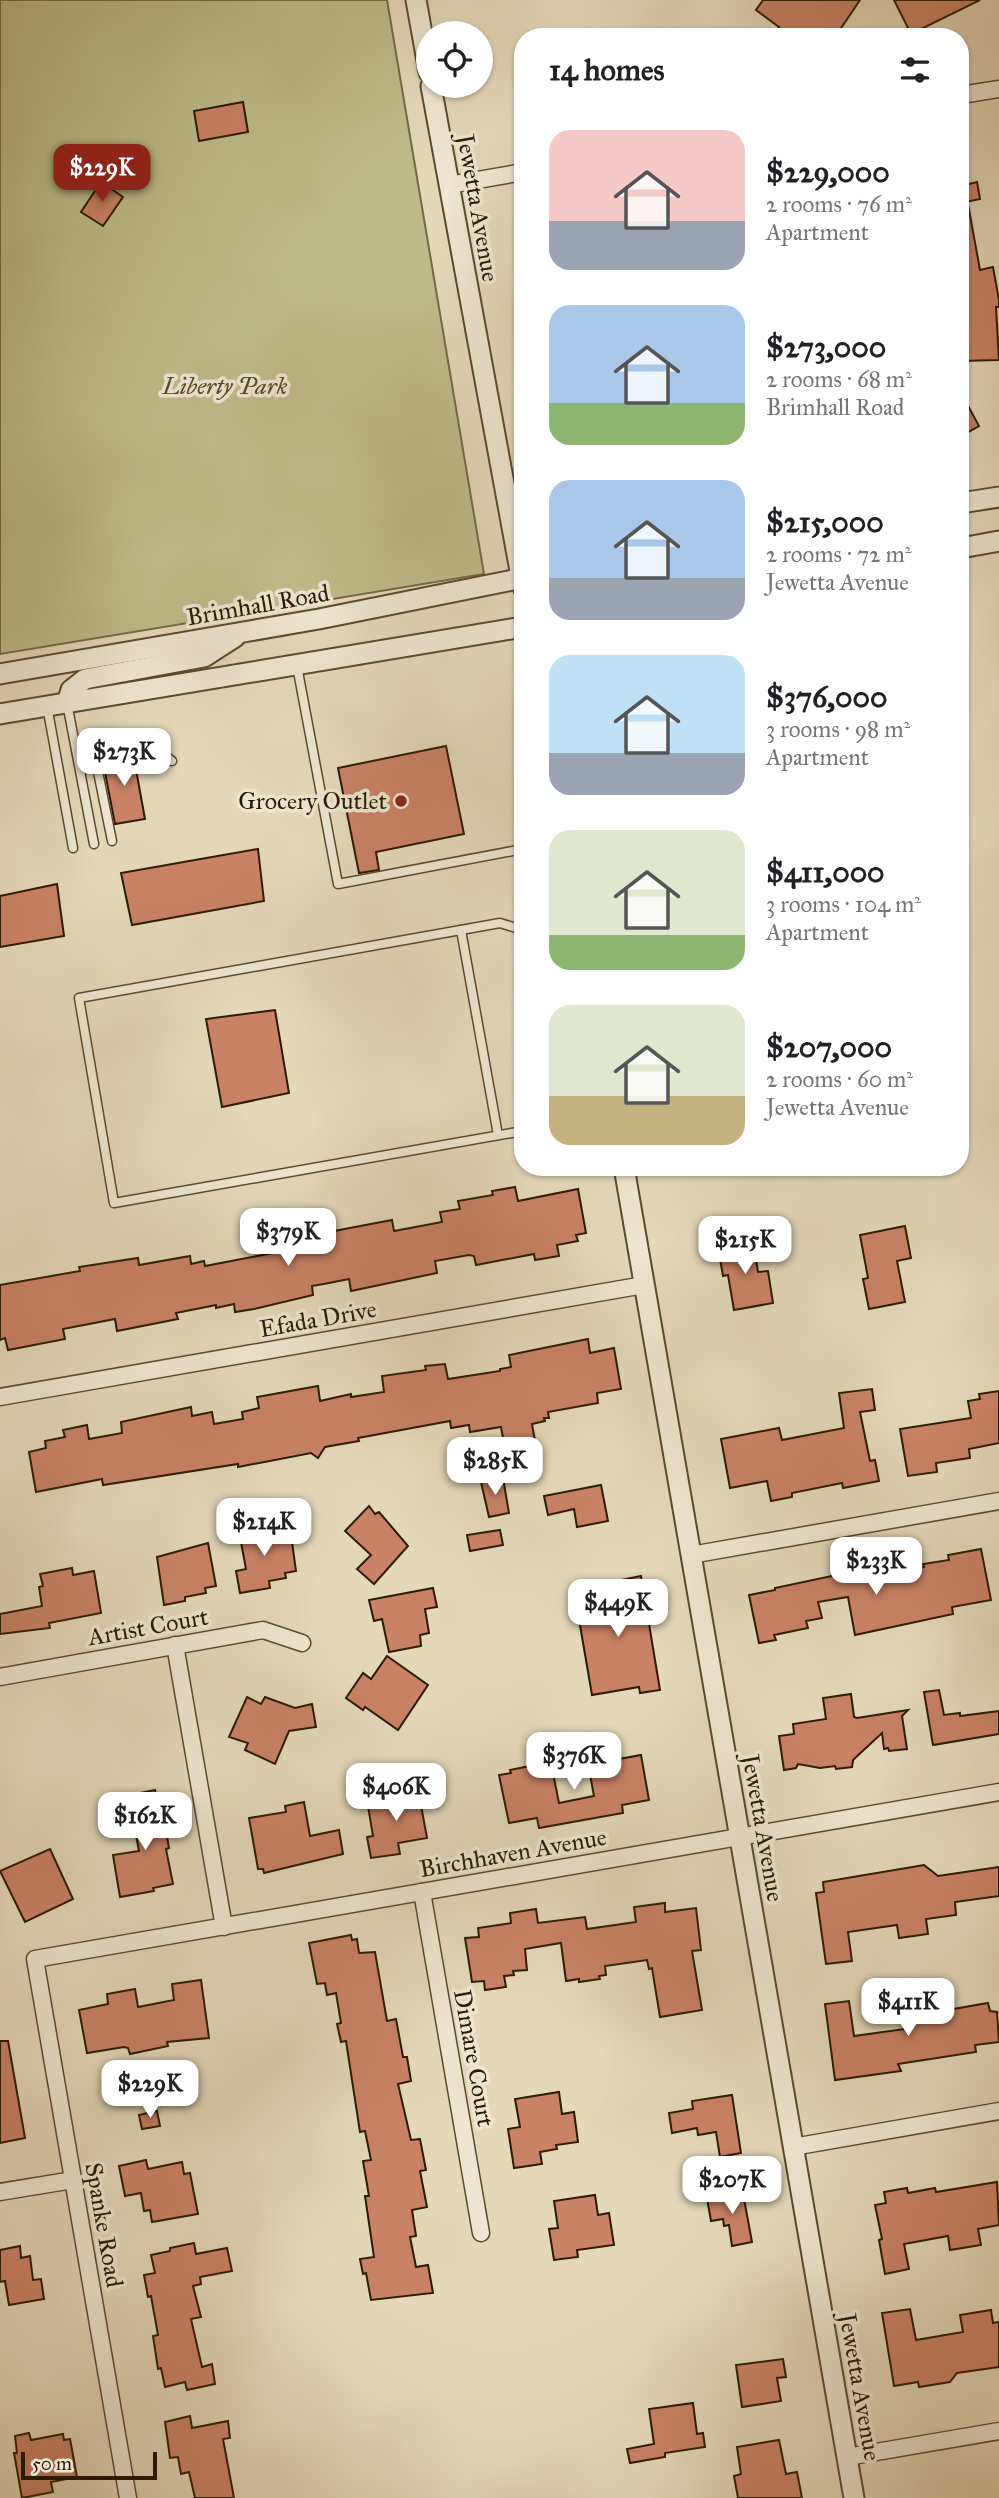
<!DOCTYPE html>
<meta charset="utf-8">
<style>
body{margin:0;font-family:"IM FELL Great Primer",serif;background:#f2f2f2;color:#202124;height:100vh;display:flex;flex-direction:column;font-size:26px;white-space:nowrap}
*{box-sizing:border-box;margin:0}
p{font-size:23px;color:#757577}
.icon{flex:none;width:38px;height:38px;fill:none;stroke:currentColor;stroke-width:2;stroke-linecap:round;stroke-linejoin:round}
.map{position:relative;flex:1;overflow:hidden}
.panel{position:absolute;left:514px;top:28px;width:455px;height:1148px;display:flex;flex-direction:column;background:#fff;border-radius:28px;box-shadow:0 2px 5px #0004}
.panel>*{flex:none}
.controls{position:absolute;left:416px;top:21px;display:grid;gap:14px}
.controls a{display:grid;place-items:center;width:77px;height:77px;border-radius:50%;background:#fff;box-shadow:0 2px 5px #0004;font-size:35px}
.scale{position:absolute;left:21px;bottom:18px;width:136px;box-sizing:border-box;padding-left:7px;border:4px solid #2d1a00;border-top:0;font-size:19px;line-height:24px;white-space:nowrap;color:#2d1a00;-webkit-text-stroke:5px #ede6d2;paint-order:stroke}
.price{position:absolute;translate:-50% -60px;padding:0 16px;border-radius:14px;background:#fff;color:#222;font-size:23px;line-height:46px;filter:drop-shadow(0 2px 4px #0008)}
.price::after{content:'';position:absolute;left:50%;top:42px;width:21px;height:16px;margin-left:-10px;background:inherit;clip-path:polygon(0 0,100% 0,50% 100%)}
.price.active{background:#8f2418;color:#fff}
ul{padding:0;list-style:none}
li{display:flex;align-items:center;gap:21px;height:175px;padding:0 35px}
li span{display:grid;place-items:center;flex:none;width:196px;height:140px;border-radius:21px;color:#555}
li>.icon{margin-inline-start:auto}
span .icon{width:84px;height:84px;fill:#fffc;stroke-width:1}
li b{font-size:30px}
h2{display:flex;justify-content:space-between;align-items:center;height:84px;padding:0 35px;font-size:30px}
.map>svg:first-child{display:block}
.green{fill:#bcbc8a;stroke:#746b45;stroke-width:2}
.building{fill:#c98266;stroke:#2d1a00;stroke-width:2}
.lines{fill:none;stroke-linecap:round;stroke-linejoin:round}
.service-casing{stroke:#5b4a2e;stroke-width:11}
.minor-casing{stroke:#5b4a2e;stroke-width:19}
.tertiary-casing{stroke:#5b4a2e;stroke-width:23}
.service{stroke:#ede6d2;stroke-width:8}
.minor{stroke:#ede6d2;stroke-width:16}
.tertiary{stroke:#ede6d2;stroke-width:19}
.poi-dot{fill:#8f2418;stroke:#ede6d2;stroke-width:2.5}
.labels{text-anchor:middle;dominant-baseline:central;stroke-width:7;stroke-linejoin:round;paint-order:stroke}
.street-label{font-size:24px;fill:#2d1a00;stroke:#ede6d2}
.park-label{font-size:24px;font-style:italic;fill:#584b29;stroke:#ede6d2}
.poi-label{font-size:24px;fill:#2d1a00;stroke:#ede6d2;text-anchor:end}
</style>
<div class="map">
<svg width="999" height="2498" viewBox="0 0 999 2498">
<rect width="100%" height="100%" fill="#e4d8b9"/>
<filter id="stains"><feTurbulence type="fractalNoise" baseFrequency=".00286" numOctaves="4"/><feColorMatrix values="0 0 0 0 .2 0 0 0 0 .09 0 0 0 0 .02 0 0 0 .5 -.17"/></filter>
<radialGradient id="worn" r=".72"><stop offset=".6" stop-color="#630" stop-opacity="0"/><stop offset="1" stop-color="#630" stop-opacity=".3"/></radialGradient>
<path class="green" d="M0 0H387L484 574 0 654Z"/>
<g class="building">
<path d="M763 0H860L835 37H772L779 27 756 10Z"/>
<path d="M894 0H980L911 34Z"/>
<path d="M243 102 248 132 199 141 194 111Z"/>
<path d="M101 182 123 197 103 226 81 212Z"/>
<path d="M977 182 980 199 961 203V186Z"/>
<path d="M961 204H968L980 270 993 267 999 300V307H996L999 360 961 361Z"/>
<path d="M961 393 979 426 961 436Z"/>
<path d="M446 746 464 834 376 852 379 870 359 873 338 768Z"/>
<path d="M133 753 145 819 115 824 103 762 104 757Z"/>
<path d="M258 849 264 901 132 925 121 873Z"/>
<path d="M57 884 64 936 0 947V896Z"/>
<path d="M275 1010 289 1093 222 1107 206 1019Z"/>
<path d="M515 1187 518 1201 578 1189 586 1233 576 1235 578 1241 557 1245 559 1256 535 1260 534 1254 476 1265 474 1256 469 1255 435 1261 437 1273 351 1291 349 1279 329 1283 312 1286 313 1295 254 1309 235 1312 234 1304 216 1308V1305L176 1313 178 1319 117 1331 115 1319 63 1329 65 1339 8 1350 5 1338 0 1340V1285L80 1271 79 1267 138 1258 139 1265 190 1256 191 1264 204 1261 205 1266 273 1253 271 1243 392 1220 394 1231 442 1222 440 1212 460 1209 458 1201 493 1195 492 1191Z"/>
<path d="M905 1226 911 1258 897 1261 905 1302 869 1309 863 1279 868 1278 860 1235Z"/>
<path d="M753 1241 758 1272 768 1271 773 1303 734 1310 728 1275 723 1276 718 1247Z"/>
<path d="M588 1339 590 1353 614 1348 621 1389 597 1393 598 1403 548 1412 549 1418H544L545 1421 532 1424 540 1468 502 1476 497 1457 506 1455 501 1427 470 1432 469 1425 451 1428 450 1421 358 1438 359 1441 325 1447 318 1458 311 1453 238 1467V1464L103 1485 102 1479 36 1492 29 1452 46 1448 45 1441 65 1437 63 1430 87 1425 89 1439 122 1433 121 1422 191 1407 192 1416 212 1412 214 1424 243 1419 242 1412 259 1408 257 1397 318 1386 320 1401 351 1394V1397L384 1392 382 1376 426 1370 425 1366 445 1364 448 1379 500 1371V1369L511 1367 509 1355Z"/>
<path d="M872 1389 875 1410 860 1412 870 1461 875 1460 879 1481 843 1488 842 1483 792 1493V1497L771 1501 767 1481 730 1488 721 1439 779 1428 782 1440 844 1428 839 1393Z"/>
<path d="M999 1391V1443L969 1449 970 1458 936 1463 937 1472 908 1476 900 1429 971 1418 968 1401 980 1399 979 1394Z"/>
<path d="M503 1478 509 1513 489 1517 481 1482Z"/>
<path d="M601 1485 608 1521 577 1527 574 1509 548 1515 544 1496Z"/>
<path d="M369 1506 375 1514 379 1512 408 1546 374 1584 357 1569 371 1555 345 1531Z"/>
<path d="M258 1523 260 1532 279 1529 280 1536 291 1535 296 1571 285 1573 286 1578 269 1581 270 1588 240 1593 236 1571 246 1569 238 1526Z"/>
<path d="M500 1530 503 1545 470 1551 467 1535Z"/>
<path d="M208 1543 216 1586 205 1588 206 1593 185 1597V1601L164 1605 157 1557Z"/>
<path d="M981 1549 991 1600 952 1607 953 1614 855 1635 848 1597 818 1602 822 1618 806 1621 808 1628 774 1635 776 1640 759 1643 749 1595 775 1590V1588L865 1569 867 1578 924 1567 923 1564 949 1560 948 1555Z"/>
<path d="M72 1568 73 1575 94 1571 101 1613 49 1623 50 1628 0 1634V1614L42 1606 39 1587 43 1586 40 1574Z"/>
<path d="M641 1576 660 1690 640 1693 639 1687 592 1695 575 1596 622 1589 621 1580Z"/>
<path d="M433 1588 437 1607 425 1609 429 1633 420 1635 421 1646 389 1652 382 1619 374 1621 369 1600Z"/>
<path d="M387 1656 428 1685 398 1730 365 1707 363 1710 346 1698 363 1673 371 1679Z"/>
<path d="M939 1690 944 1715 960 1713V1716L999 1711V1734L933 1745 924 1692Z"/>
<path d="M851 1694 854 1717 857 1718 908 1710 902 1716 907 1749 889 1751 888 1748 884 1749 882 1733 853 1760 852 1767 836 1769 835 1766 820 1768 798 1764 796 1768 784 1770 779 1736 794 1734 793 1724 826 1719 823 1698Z"/>
<path d="M247 1697 261 1704 265 1697 295 1708 312 1704 316 1727 289 1731 275 1764 245 1750 248 1743 229 1737Z"/>
<path d="M618 1753 619 1759 641 1755 649 1800 622 1805 623 1813 539 1828 537 1818 509 1823 499 1775 511 1773 510 1770 540 1764 541 1770 552 1768 559 1803 594 1796 587 1758Z"/>
<path d="M418 1789 427 1838 398 1843 400 1854 371 1858 367 1837 373 1836 368 1806 379 1804 378 1796Z"/>
<path d="M155 1790 160 1820 164 1819 169 1848 166 1849 173 1884 153 1888 154 1891 120 1897 113 1855 139 1851 134 1824 140 1823 135 1794Z"/>
<path d="M304 1802 310 1836 339 1830 343 1854 264 1873 263 1869H258L249 1818 286 1812 285 1806Z"/>
<path d="M50 1849 73 1899 25 1922 0 1871Z"/>
<path d="M924 1865 938 1876 999 1867V1896L955 1902 956 1915 926 1919 928 1934 899 1938 897 1925 848 1932 852 1961 826 1964 816 1893 824 1892 823 1882Z"/>
<path d="M665 1903V1912L696 1908 701 1950 692 1951 702 2010 660 2017 652 1968 649 1969 647 1960 605 1966 606 1975 599 1976 600 1979 579 1982V1979L566 1981 561 1943 525 1949 527 1970 513 1971 514 1975 504 1976 506 1987 485 1990 484 1981 472 1982 465 1938 479 1937 478 1928 511 1923 510 1913 536 1909 538 1923 585 1917 587 1929 636 1922 634 1907Z"/>
<path d="M351 1935 352 1940 357 1939 359 1953 375 1952 387 2021 396 2019 403 2057H407L411 2081 398 2084 411 2140 420 2139 426 2170 420 2171 427 2207 412 2210 416 2236 410 2237 416 2267 428 2265 433 2293 371 2300 366 2273 363 2274 360 2259 374 2257 365 2196H369L363 2161 371 2160 365 2131 360 2132 346 2041 341 2042 337 2024 341 2023 336 1993 327 1995 325 1983 317 1984 309 1943Z"/>
<path d="M201 1980 209 2038 167 2042 168 2046 130 2054 128 2048 124 2047 87 2053 79 2010 108 2004 107 1994 135 1989 138 2007 174 2000 172 1984Z"/>
<path d="M934 1999 936 2012 988 2003 990 2011 997 2012 999 2042 975 2045 976 2052 898 2064 901 2071 835 2080 825 2004 849 2001 854 2036 912 2028 908 2003Z"/>
<path d="M0 2041H8L25 2138 0 2143Z"/>
<path d="M559 2092 562 2114 574 2112 578 2142 556 2145 557 2149 540 2152 542 2164 514 2168 508 2129 520 2127 515 2099Z"/>
<path d="M732 2095 741 2153 720 2157 716 2132 698 2135 697 2128 672 2133 669 2113 693 2109 692 2101Z"/>
<path d="M157 2111 160 2126 142 2129 139 2115Z"/>
<path d="M146 2160 148 2169 182 2162 184 2174 190 2173 198 2214 152 2222 150 2210 144 2211 141 2193 125 2196 119 2166Z"/>
<path d="M997 2182 999 2225 978 2229 981 2245 950 2250 948 2236 904 2244 909 2269 885 2274 879 2240 882 2239 875 2205 886 2203 884 2192 907 2188 908 2193 935 2188 936 2192Z"/>
<path d="M740 2192 741 2199H744L752 2242 732 2246 729 2225 724 2226 723 2219 711 2221 707 2198Z"/>
<path d="M595 2195 598 2215 609 2213 614 2245 577 2250 578 2257 554 2260 549 2229 558 2228 554 2201Z"/>
<path d="M194 2243 196 2254 227 2248 232 2271 200 2277 201 2284 193 2286 201 2317 191 2319 202 2367 212 2364 215 2384 187 2390 185 2382 165 2387 161 2368 158 2369 153 2336 158 2335 151 2296 148 2297 144 2275 155 2273 151 2255 170 2251V2248Z"/>
<path d="M20 2246 21 2258 30 2256 33 2280 41 2279 44 2299 9 2305 5 2281 0 2282V2250Z"/>
<path d="M910 2309 916 2340 963 2332 960 2315 991 2310 993 2323 999 2322V2367L957 2373 950 2382 919 2387 918 2382 894 2386 882 2313Z"/>
<path d="M783 2359 786 2377 777 2378 781 2401 742 2407 736 2365Z"/>
<path d="M693 2403 697 2434 703 2433 705 2447 665 2453V2457L630 2463 627 2449 654 2444 649 2409Z"/>
<path d="M190 2416 192 2428 228 2421 230 2438 223 2439 234 2498H195L189 2472 181 2474 178 2457 170 2458 165 2422Z"/>
<path d="M29 2433 31 2440 63 2434 64 2440 70 2439 77 2477 51 2482 53 2492 22 2498 14 2453H17L15 2436Z"/>
<path d="M779 2440 786 2474 797 2472 802 2498H738L734 2476 741 2474 737 2447Z"/>
</g>
<g class="lines">
<defs>
<g id="service">
<path d="M297 666 338 884 523 849"/>
<path d="M67 703 94 844"/>
<path d="M47 706 73 848"/>
<path d="M112 841 96 762 98 751C122 733 151 743 172 761"/>
<path d="M523 927 516 928 500 923 79 998 114 1203 523 1131"/>
<path d="M461 930 498 1135"/>
</g>
<g id="minor">
<path d="M961 95 999 89"/>
<path d="M449 185 523 172"/>
<path d="M0 1397 644 1285"/>
<path d="M691 1555 999 1501"/>
<path d="M175 1645 224 1927"/>
<path d="M0 1677 263 1630 302 1643"/>
<path d="M422 1892 481 2233"/>
<path d="M793 2147 999 2111"/>
<path d="M0 2192 73 2180"/>
<path d="M847 2457 999 2431"/>
<path d="M128 2498 35 1959 999 1792"/>
</g>
<g id="tertiary">
<path d="M416 0 429 72"/>
<path d="M431 86 523 587"/>
<path d="M961 503 999 497"/>
<path d="M961 548 999 541"/>
<path d="M0 674 319 619 523 578"/>
<path d="M67 703 71 690 85 679 204 657 235 637"/>
<path d="M0 714 523 627"/>
<path d="M624 1167 854 2498"/>
</g>
</defs>
<use href="#service" class="service-casing"/>
<use href="#minor" class="minor-casing"/>
<use href="#tertiary" class="tertiary-casing"/>
<use href="#service" class="service"/>
<use href="#minor" class="minor"/>
<use href="#tertiary" class="tertiary"/>
</g>
<circle class="poi-dot" cx="401" cy="801" r="7"/>
<g class="labels">
<g class="street-label">
<text transform="translate(478 208) rotate(80)">Jewetta Avenue</text>
<text transform="translate(258 605) rotate(-10)">Brimhall Road</text>
<text transform="translate(318 1319) rotate(-10)">Efada Drive</text>
<text transform="translate(148 1627) rotate(-10)">Artist Court</text>
<text transform="translate(763 1828) rotate(80)">Jewetta Avenue</text>
<text transform="translate(513 1853) rotate(-10)">Birchhaven Avenue</text>
<text transform="translate(474 2058) rotate(80)">Dimare Court</text>
<text transform="translate(104 2225) rotate(80)">Spanke Road</text>
<text transform="translate(860 2387) rotate(80)">Jewetta Avenue</text>
</g>
<g class="park-label">
<text x="225" y="386">Liberty Park</text>
</g>
<g class="poi-label">
<text x="387" y="801">Grocery Outlet</text>
</g>
</g>
<rect width="100%" height="100%" filter="url(#stains)"/>
<rect width="100%" height="100%" fill="url(#worn)"/>
</svg>
<div class="controls">
<a><svg class="icon" aria-label="locate" viewBox="0 0 24 24"><circle cx="12" cy="12" r="6"/><path d="M12 2v4M12 18v4M2 12h4M18 12h4"/></svg></a>
</div>
<div class="scale">50 m</div>
<b class="price active" style="left:102px;top:204px">$229K</b>
<b class="price" style="left:124px;top:788px">$273K</b>
<b class="price" style="left:288px;top:1268px">$379K</b>
<b class="price" style="left:745px;top:1276px">$215K</b>
<b class="price" style="left:495px;top:1497px">$285K</b>
<b class="price" style="left:264px;top:1558px">$214K</b>
<b class="price" style="left:876px;top:1597px">$233K</b>
<b class="price" style="left:618px;top:1639px">$449K</b>
<b class="price" style="left:574px;top:1792px">$376K</b>
<b class="price" style="left:396px;top:1823px">$406K</b>
<b class="price" style="left:145px;top:1852px">$162K</b>
<b class="price" style="left:908px;top:2038px">$411K</b>
<b class="price" style="left:150px;top:2120px">$229K</b>
<b class="price" style="left:732px;top:2216px">$207K</b>
<section class="panel">
<h2>14 homes<svg class="icon" aria-label="filters" viewBox="0 0 24 24"><path d="M4 7h16M4 17h16"/><circle cx="9" cy="7" r="2"/><circle cx="15" cy="17" r="2"/></svg></h2>
<ul>
<li><span style="background:linear-gradient(#f6c9c9 65%,#9aa5b1 0)"><svg class="icon" aria-label="home" viewBox="0 0 24 24"><path d="M3 11l9-7 9 7M6 9v11h12V9"/></svg></span><div><b>$229,000</b><p>2 rooms · 76 m²</p><p>Apartment</p></div></li>
<li><span style="background:linear-gradient(#a9c7e8 70%,#8fb573 0)"><svg class="icon" aria-label="home" viewBox="0 0 24 24"><path d="M3 11l9-7 9 7M6 9v11h12V9"/></svg></span><div><b>$273,000</b><p>2 rooms · 68 m²</p><p>Brimhall Road</p></div></li>
<li><span style="background:linear-gradient(#a9c7e8 70%,#9aa5b1 0)"><svg class="icon" aria-label="home" viewBox="0 0 24 24"><path d="M3 11l9-7 9 7M6 9v11h12V9"/></svg></span><div><b>$215,000</b><p>2 rooms · 72 m²</p><p>Jewetta Avenue</p></div></li>
<li><span style="background:linear-gradient(#bfe0f5 70%,#9aa5b1 0)"><svg class="icon" aria-label="home" viewBox="0 0 24 24"><path d="M3 11l9-7 9 7M6 9v11h12V9"/></svg></span><div><b>$376,000</b><p>3 rooms · 98 m²</p><p>Apartment</p></div></li>
<li><span style="background:linear-gradient(#dfe7d0 75%,#8fb573 0)"><svg class="icon" aria-label="home" viewBox="0 0 24 24"><path d="M3 11l9-7 9 7M6 9v11h12V9"/></svg></span><div><b>$411,000</b><p>3 rooms · 104 m²</p><p>Apartment</p></div></li>
<li><span style="background:linear-gradient(#dfe7d0 65%,#c2b280 0)"><svg class="icon" aria-label="home" viewBox="0 0 24 24"><path d="M3 11l9-7 9 7M6 9v11h12V9"/></svg></span><div><b>$207,000</b><p>2 rooms · 60 m²</p><p>Jewetta Avenue</p></div></li>
</ul>
</section>
</div>
